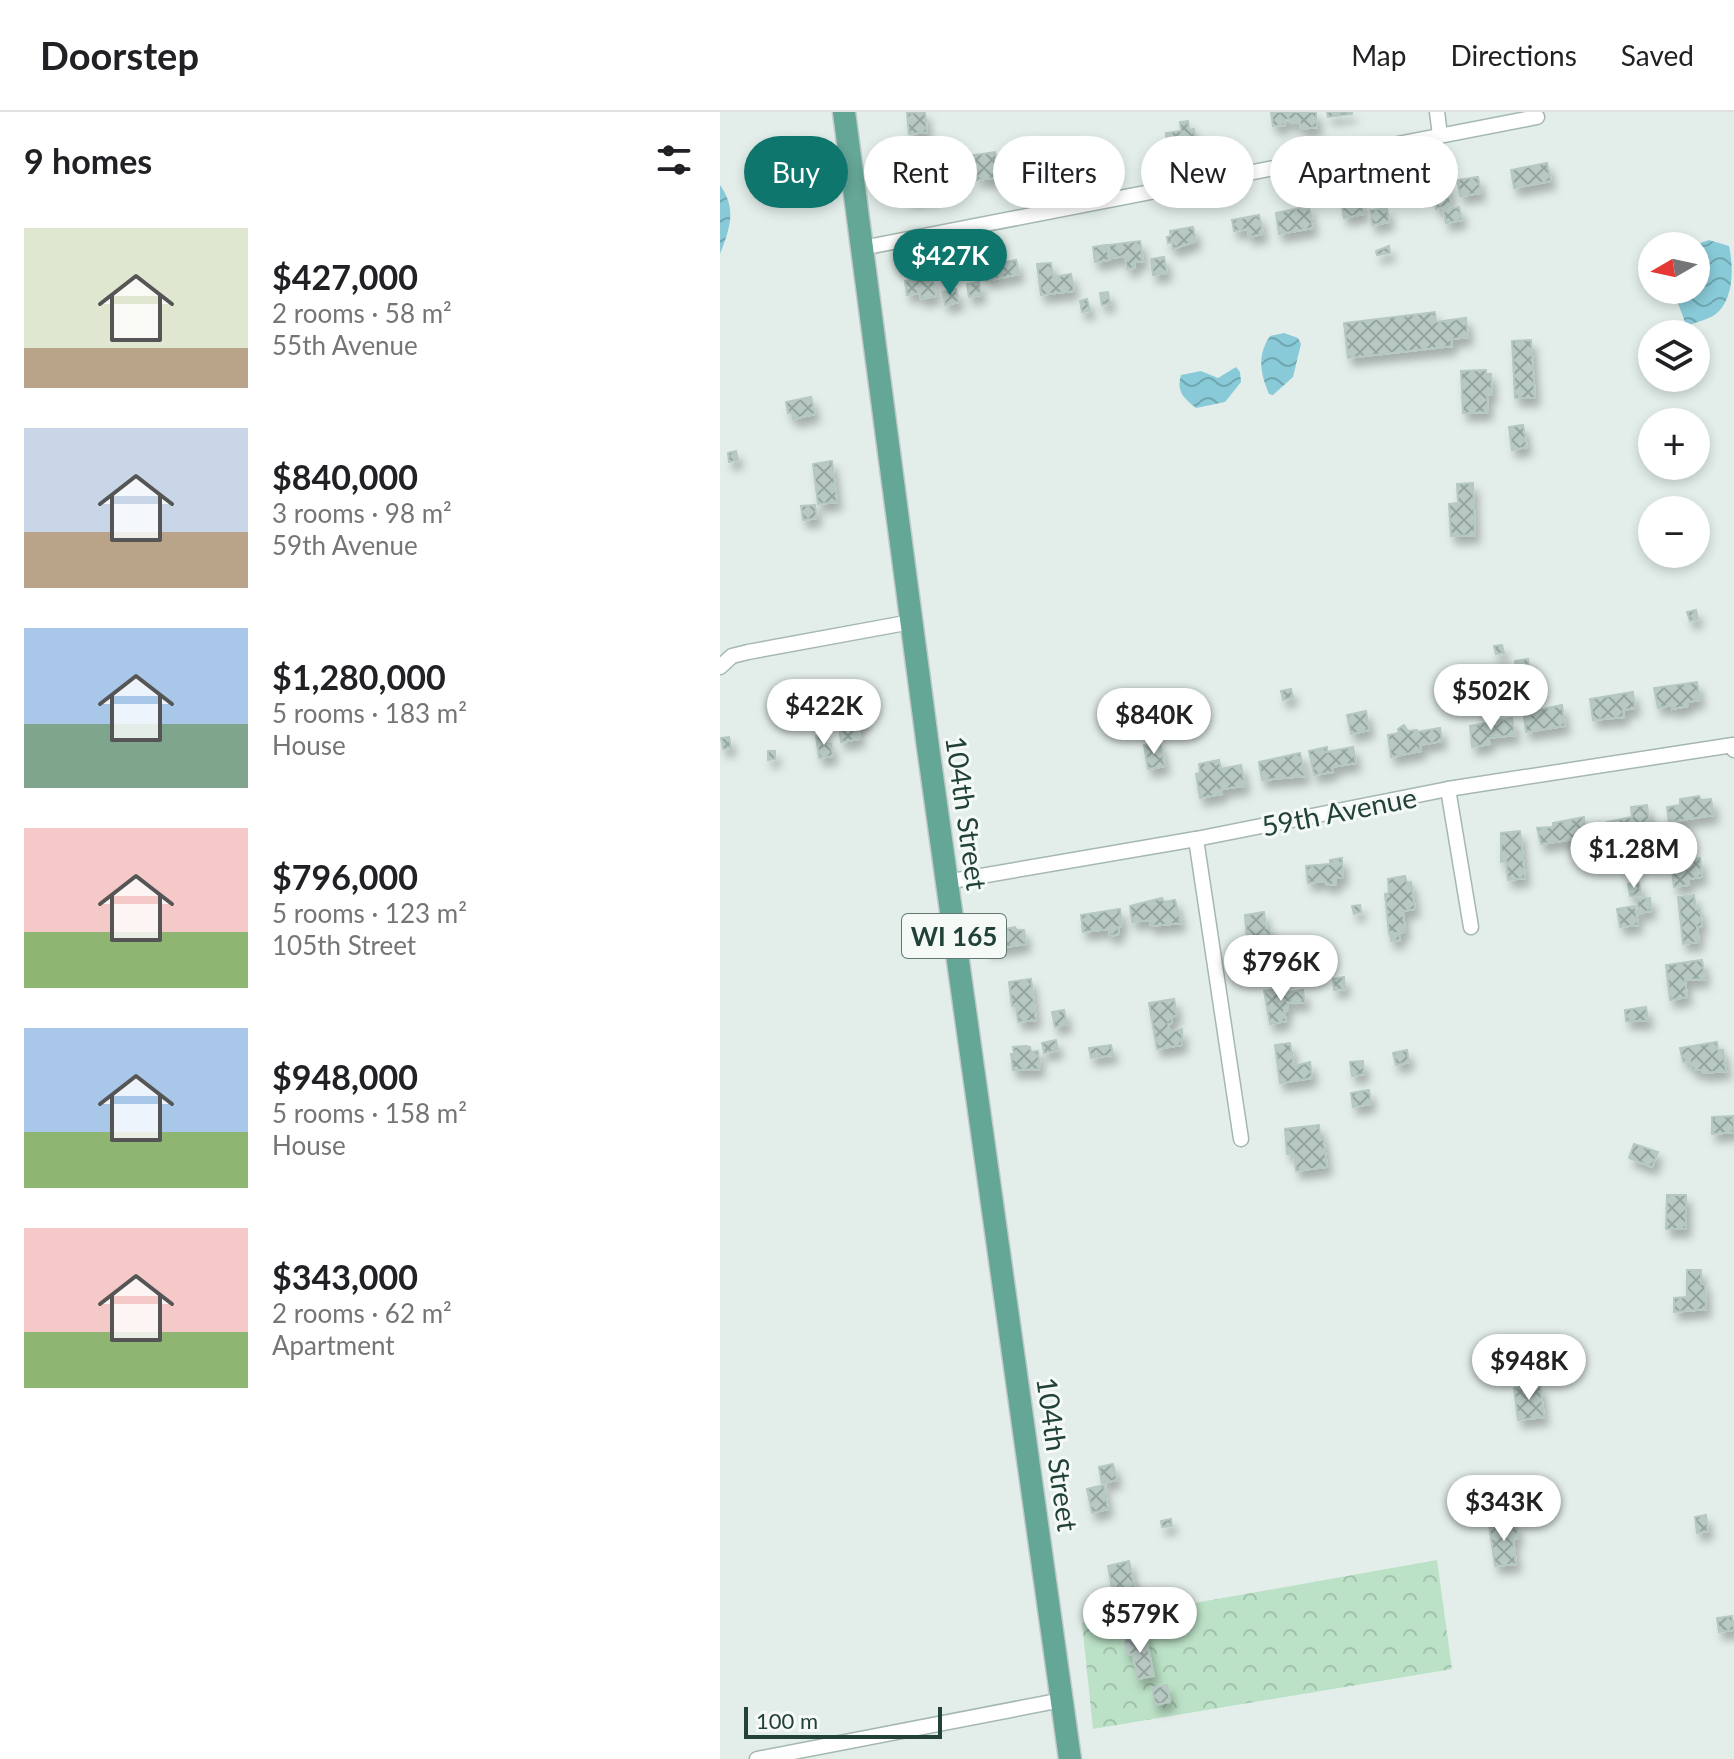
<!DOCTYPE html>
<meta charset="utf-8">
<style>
body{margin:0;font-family:Lato,sans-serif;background:#f2f2f2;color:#202124;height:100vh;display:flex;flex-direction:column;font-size:30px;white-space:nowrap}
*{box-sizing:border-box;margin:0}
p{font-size:26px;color:#757577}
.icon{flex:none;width:44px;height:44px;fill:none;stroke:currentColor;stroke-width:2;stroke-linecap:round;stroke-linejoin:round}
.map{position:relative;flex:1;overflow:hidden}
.side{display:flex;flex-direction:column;background:#fff;width:720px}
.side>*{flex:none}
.top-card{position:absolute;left:24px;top:24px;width:760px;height:72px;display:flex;gap:16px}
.needle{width:52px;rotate:261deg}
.fabs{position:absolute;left:918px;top:120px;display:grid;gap:16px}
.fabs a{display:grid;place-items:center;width:72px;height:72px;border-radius:50%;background:#fff;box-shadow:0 4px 12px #0003;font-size:40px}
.scale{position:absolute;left:24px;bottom:20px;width:198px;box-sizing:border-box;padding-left:8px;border:4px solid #214139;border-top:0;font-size:22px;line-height:28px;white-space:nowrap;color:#214139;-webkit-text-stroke:6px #f5faf7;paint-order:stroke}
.price{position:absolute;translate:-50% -68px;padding:0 18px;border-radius:28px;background:#fff;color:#222;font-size:26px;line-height:52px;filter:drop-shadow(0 2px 4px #0008)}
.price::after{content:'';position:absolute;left:50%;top:48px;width:24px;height:18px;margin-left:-12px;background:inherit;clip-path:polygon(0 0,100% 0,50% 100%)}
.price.on{background:#0f766e;color:#fff}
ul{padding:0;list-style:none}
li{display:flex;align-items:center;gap:24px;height:200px;padding:0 24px}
li span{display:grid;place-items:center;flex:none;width:224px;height:160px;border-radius:0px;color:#555}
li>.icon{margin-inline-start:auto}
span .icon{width:96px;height:96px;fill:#fffc;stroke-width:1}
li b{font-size:34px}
h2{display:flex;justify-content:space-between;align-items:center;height:96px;padding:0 24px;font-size:34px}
.pill{padding:0 28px;border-radius:36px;background:#fff;box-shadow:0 4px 12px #0003;font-size:28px;line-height:72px}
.pill.on{background:#0f766e;color:#fff}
header{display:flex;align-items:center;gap:48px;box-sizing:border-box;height:112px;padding:0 40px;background:#fff;border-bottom:2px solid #e0e0e0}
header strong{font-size:38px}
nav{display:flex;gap:44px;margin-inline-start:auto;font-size:28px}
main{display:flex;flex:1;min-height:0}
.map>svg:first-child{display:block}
.forest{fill:url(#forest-crowns)}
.water{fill:url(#water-waves)}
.building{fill:url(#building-cross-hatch);stroke:#b5c8c1;stroke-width:2;filter:url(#shadow)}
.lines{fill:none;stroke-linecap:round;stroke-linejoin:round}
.street-casing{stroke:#a5b7b1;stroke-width:17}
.primary-casing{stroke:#c1cac8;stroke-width:25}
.street{stroke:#fff;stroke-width:14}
.primary{stroke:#65a797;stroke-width:22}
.labels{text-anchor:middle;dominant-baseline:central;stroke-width:6;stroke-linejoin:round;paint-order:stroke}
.shield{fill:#f5faf7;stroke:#617872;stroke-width:2}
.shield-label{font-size:26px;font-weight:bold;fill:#214139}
.street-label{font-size:28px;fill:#214139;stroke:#f5faf7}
</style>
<header>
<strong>Doorstep</strong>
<nav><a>Map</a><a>Directions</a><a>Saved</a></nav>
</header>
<main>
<section class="side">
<h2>9 homes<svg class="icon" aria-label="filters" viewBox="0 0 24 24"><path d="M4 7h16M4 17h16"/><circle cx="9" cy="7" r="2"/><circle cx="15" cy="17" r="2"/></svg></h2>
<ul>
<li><span style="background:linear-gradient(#dfe7d0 75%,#b9a48a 0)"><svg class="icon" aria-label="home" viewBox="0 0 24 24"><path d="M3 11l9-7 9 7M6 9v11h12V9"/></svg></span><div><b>$427,000</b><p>2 rooms · 58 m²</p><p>55th Avenue</p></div></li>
<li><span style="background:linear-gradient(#c9d6e8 65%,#b9a48a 0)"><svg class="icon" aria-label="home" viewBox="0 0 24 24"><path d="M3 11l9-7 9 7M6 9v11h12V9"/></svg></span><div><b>$840,000</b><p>3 rooms · 98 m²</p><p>59th Avenue</p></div></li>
<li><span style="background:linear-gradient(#a9c7e8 60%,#7fa58c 0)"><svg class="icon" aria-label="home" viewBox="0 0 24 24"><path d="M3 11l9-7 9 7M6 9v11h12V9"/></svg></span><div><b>$1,280,000</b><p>5 rooms · 183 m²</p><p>House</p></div></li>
<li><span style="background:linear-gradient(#f6c9c9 65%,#8fb573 0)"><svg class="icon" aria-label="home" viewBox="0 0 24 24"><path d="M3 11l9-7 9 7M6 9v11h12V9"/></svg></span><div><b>$796,000</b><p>5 rooms · 123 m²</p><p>105th Street</p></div></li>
<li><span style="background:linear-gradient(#a9c7e8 65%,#8fb573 0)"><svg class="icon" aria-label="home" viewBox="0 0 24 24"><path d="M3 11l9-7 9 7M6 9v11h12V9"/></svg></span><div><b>$948,000</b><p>5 rooms · 158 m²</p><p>House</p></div></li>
<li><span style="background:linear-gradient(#f6c9c9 65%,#8fb573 0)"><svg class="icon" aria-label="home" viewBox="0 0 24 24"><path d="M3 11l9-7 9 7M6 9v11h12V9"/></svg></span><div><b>$343,000</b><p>2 rooms · 62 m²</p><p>Apartment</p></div></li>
</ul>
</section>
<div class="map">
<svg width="1014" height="1647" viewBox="0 0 1014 1647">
<defs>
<pattern id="forest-crowns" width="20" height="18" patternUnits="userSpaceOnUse" patternTransform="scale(2)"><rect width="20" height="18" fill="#bbe1c6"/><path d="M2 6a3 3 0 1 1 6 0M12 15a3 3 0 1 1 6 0" fill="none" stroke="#a0c2ab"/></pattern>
<pattern id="water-waves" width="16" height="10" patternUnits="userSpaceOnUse" patternTransform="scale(2)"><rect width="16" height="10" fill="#88cad7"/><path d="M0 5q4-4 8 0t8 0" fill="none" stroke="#6fa6af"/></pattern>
<pattern id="building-cross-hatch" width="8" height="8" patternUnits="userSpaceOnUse" patternTransform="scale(2)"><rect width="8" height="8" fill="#b8c9c3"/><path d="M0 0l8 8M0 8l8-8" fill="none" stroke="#95a59f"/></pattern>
<filter id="shadow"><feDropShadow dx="4.5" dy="8" stdDeviation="4" flood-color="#0004"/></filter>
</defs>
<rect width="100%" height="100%" fill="#e3eeea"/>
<path class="forest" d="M717 1448 732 1557 373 1617 362 1511Z"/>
<g class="water">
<path d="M0 73C17 97 10 116 0 142Z"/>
<path d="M989 128 1009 134C1014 156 1014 191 993 204 985 208 977 210 969 213L965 210 953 178H976V134H971Z"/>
<path d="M564 221 578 226 581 232 573 265 553 283 549 282C540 261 537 243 550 224Z"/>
<path d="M516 255 520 260 521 270 505 290 476 296C464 286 456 280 461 263L481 259 498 266Z"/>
</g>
<g class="building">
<path d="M205 0 207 20 189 22 187 1Z"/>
<path d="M551 0H596L597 15 581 17 580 11H571L570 7 564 8 565 13 553 14Z"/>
<path d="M607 0H632V2L608 5Z"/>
<path d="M468 9 469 18 474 17 477 40 444 44 442 32H447L446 21 461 19 460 10Z"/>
<path d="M370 32 373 43 358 45 356 35Z"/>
<path d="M205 36V39H212L213 49 205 50V65L215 64 217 83 188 87 185 68 196 66 194 53 185 55 183 39Z"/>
<path d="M275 40 276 45 288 44 291 64 257 68 254 43Z"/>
<path d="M345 43 348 67 321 71 318 46Z"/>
<path d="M827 51 831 69 794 76 791 58Z"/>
<path d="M758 65 761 81 740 84 737 68Z"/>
<path d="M727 71 731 93 716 97 712 74Z"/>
<path d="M641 85 644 102 624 106 621 89Z"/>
<path d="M589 94 593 116 559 122 556 101Z"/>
<path d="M739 95 742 108 726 111 723 98Z"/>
<path d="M667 96 669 110 652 113 650 98Z"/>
<path d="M539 103 543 122 529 125 528 117 514 119 512 108Z"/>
<path d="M473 115 476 129 453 137 452 130 448 131 447 125 451 124 450 119Z"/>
<path d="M420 129 423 149 414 150 415 156 407 157 405 144 391 146 389 133Z"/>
<path d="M387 133 389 148 375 150 373 135Z"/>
<path d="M669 134 670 141 657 143 656 139Z"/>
<path d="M444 145 447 161 433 163 431 147Z"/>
<path d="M296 148 299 162 266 169 263 155Z"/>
<path d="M331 151 333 165 351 162 354 179 321 183 317 152Z"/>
<path d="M213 164 216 184 201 187 200 181 187 183 185 169Z"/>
<path d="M259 170 261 183 249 185 247 172Z"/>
<path d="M236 177 239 190 225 193 222 180Z"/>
<path d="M388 180 390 192 382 193 380 181Z"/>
<path d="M367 187 370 199 362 200 360 189Z"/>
<path d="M715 200 716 210 746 206 748 225 731 227 732 234 628 246 624 211Z"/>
<path d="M811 228 815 286H795L792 229Z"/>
<path d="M766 258V262H771L772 283H767L768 300 743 301 741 259Z"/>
<path d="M91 285 95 302 73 307 72 300 68 301 66 290Z"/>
<path d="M803 313 807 335 792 338 789 315Z"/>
<path d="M16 339 18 348 9 350 8 341Z"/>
<path d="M112 349 117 390 98 392 93 352Z"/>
<path d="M753 371 755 423 731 424 729 392 738 391 737 372Z"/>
<path d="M95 393 97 406 83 408 81 394Z"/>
<path d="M976 498 978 507 970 509 967 500Z"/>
<path d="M782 533 784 541 776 542 774 534Z"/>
<path d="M808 547 810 561 797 563 795 549Z"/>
<path d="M977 570 980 588 968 590V594L952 597V593L938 596 934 576Z"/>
<path d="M571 577 573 585 563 588 561 579Z"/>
<path d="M913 580 915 596 903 598 904 605 873 608 870 587Z"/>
<path d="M842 593 845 614 806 620 804 604 815 602 814 599Z"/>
<path d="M141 595 143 613 138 614 140 627 121 630 117 599Z"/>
<path d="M646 599 649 618 631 622 627 603Z"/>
<path d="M792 606 795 623 768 626 770 632 752 635 750 614Z"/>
<path d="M684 613 688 619 697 618V620L720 616 722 629 700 633 701 639 671 645 668 623 679 621 678 617Z"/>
<path d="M106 623 107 632H111L113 644 99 646 96 624Z"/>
<path d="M9 625 11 636 3 637 1 626Z"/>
<path d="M440 630 445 654 428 657 424 633Z"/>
<path d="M607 635V640L633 635 636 651 612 655 613 660 594 663 589 639Z"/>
<path d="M48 639H55V647L48 648Z"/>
<path d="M580 641 585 664 542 668 539 650Z"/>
<path d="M499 648 501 657 521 653 525 674 501 677 502 682 480 686 476 662 480 661 479 652Z"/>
<path d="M979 684 981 688 991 687 994 703 949 710 947 695 960 693V687Z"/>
<path d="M927 693 931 720 890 727 887 710 912 705 911 695Z"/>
<path d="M864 705 867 733 856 735 854 727 821 732 817 716 833 715V711Z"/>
<path d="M800 719 805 766 788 768 786 749 781 750V721Z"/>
<path d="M622 746 623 766H616V772L607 773 606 769 588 771 586 754 610 752V748Z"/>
<path d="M980 746 982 765 968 767 969 773 954 775 952 759H957V750Z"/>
<path d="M685 764 687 771 691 770 695 797 683 799 685 820 669 822 665 782 669 781 668 767Z"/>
<path d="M919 771 921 783 910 784 908 772Z"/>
<path d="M974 783 976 798 980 797 982 814 977 815 979 830 963 832 958 785Z"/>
<path d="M442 786 444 790 455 788 461 811 431 814 430 808 412 810 410 794Z"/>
<path d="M930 786 931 799 918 801 917 787Z"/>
<path d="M640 793 641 800 634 802 632 794Z"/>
<path d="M915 794 918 813 900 815 897 797Z"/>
<path d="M400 797 402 814 398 815 399 822 390 824 389 817 363 820 361 803Z"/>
<path d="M544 800 546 816H550L552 837 528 840 525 803Z"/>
<path d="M279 815V818L295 815 297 818H304L306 832 267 838 265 818Z"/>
<path d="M670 822H679L680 828 671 829Z"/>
<path d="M982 848 985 867 965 868 967 885 950 888 946 853Z"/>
<path d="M624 865 625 877 614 878 613 867Z"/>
<path d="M311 867 316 908 298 910 296 894H292L289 870Z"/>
<path d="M562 877 563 881 583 878 585 891 567 890 568 898 564 899 566 909 550 912 544 879Z"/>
<path d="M454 887 457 903 452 905V911L448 912 450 920 462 917V933L437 937 429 891Z"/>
<path d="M926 895 928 909H906L905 898Z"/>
<path d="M344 898 347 912 335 915 332 900Z"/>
<path d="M336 928 338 938 324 941 322 931Z"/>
<path d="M997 930 998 938H1003L1006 959 983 961 982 958H972L970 948 963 950 960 936Z"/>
<path d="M570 931 574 954 590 950 592 966 560 971 555 933Z"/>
<path d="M391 933 393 943 371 946 369 936Z"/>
<path d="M306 934 310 935 311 940 318 939 320 957 293 958 291 942H294L293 935Z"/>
<path d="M687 938 689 950 676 953 673 941Z"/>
<path d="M643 949 644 962 632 964 630 950Z"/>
<path d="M649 978 651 992 633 995 631 981Z"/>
<path d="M1014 1004V1020L992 1022V1005Z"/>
<path d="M599 1013 600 1025 603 1024 607 1055 576 1059 574 1041 567 1042 565 1017Z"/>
<path d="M914 1032 938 1040 932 1055 909 1046Z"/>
<path d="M947 1083H966V1117H946Z"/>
<path d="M967 1158H981V1172H985L986 1197 954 1200V1186L967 1185Z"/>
<path d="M820 1272 824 1305 798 1308 794 1276Z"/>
<path d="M393 1352 397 1368 382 1371 379 1355Z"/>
<path d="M384 1373 388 1397 372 1401 367 1377Z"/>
<path d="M986 1403 988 1419 977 1421 975 1405Z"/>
<path d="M451 1407 452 1414 442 1415 441 1409Z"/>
<path d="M796 1410 798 1426 793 1427 796 1452 775 1454 769 1413Z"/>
<path d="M409 1449 417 1486 399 1490 396 1475 392 1476 388 1454Z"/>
<path d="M1012 1504 1014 1518 999 1520 997 1506Z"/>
<path d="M425 1521 434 1564 417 1567 413 1542 407 1543 404 1525Z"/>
<path d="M447 1573 450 1590 435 1593 432 1576Z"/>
</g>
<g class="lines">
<defs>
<g id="street">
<path d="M717 0 720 23"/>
<path d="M142 136 817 5"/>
<path d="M0 555 12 544 28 540 191 510"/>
<path d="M728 677 751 815"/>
<path d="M476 727 521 1027"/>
<path d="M226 770 476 727 728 677 1013 633 1014 638"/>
<path d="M37 1647 342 1588"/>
</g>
<path id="primary" d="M124 0 208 635 350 1647"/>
</defs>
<use href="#street" class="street-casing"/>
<use href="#primary" class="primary-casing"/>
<use href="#street" class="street"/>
<use href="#primary" class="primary"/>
</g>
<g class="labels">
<rect class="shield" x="182" y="802" width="104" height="44" rx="6"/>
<g class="shield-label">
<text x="234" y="824">WI 165</text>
</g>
<g class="street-label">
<text transform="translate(619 699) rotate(-11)">59th Avenue</text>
<text transform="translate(247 701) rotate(82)">104th Street</text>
<text transform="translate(338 1342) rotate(82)">104th Street</text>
</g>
</g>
</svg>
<div class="fabs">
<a><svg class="needle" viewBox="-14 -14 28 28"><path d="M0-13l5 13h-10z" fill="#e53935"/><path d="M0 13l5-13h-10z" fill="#757577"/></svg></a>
<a><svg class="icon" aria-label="layers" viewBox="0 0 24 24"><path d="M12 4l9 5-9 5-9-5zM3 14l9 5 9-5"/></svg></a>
<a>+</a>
<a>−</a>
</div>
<div class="scale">100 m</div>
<b class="price on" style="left:230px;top:185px">$427K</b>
<b class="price" style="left:771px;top:620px">$502K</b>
<b class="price" style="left:104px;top:635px">$422K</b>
<b class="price" style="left:434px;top:644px">$840K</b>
<b class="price" style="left:914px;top:778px">$1.28M</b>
<b class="price" style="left:561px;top:891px">$796K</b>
<b class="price" style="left:809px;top:1290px">$948K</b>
<b class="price" style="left:784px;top:1431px">$343K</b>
<b class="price" style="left:420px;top:1543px">$579K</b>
<div class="top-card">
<a class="pill on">Buy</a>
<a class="pill">Rent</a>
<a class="pill">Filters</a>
<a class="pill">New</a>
<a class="pill">Apartment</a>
</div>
</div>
</main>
